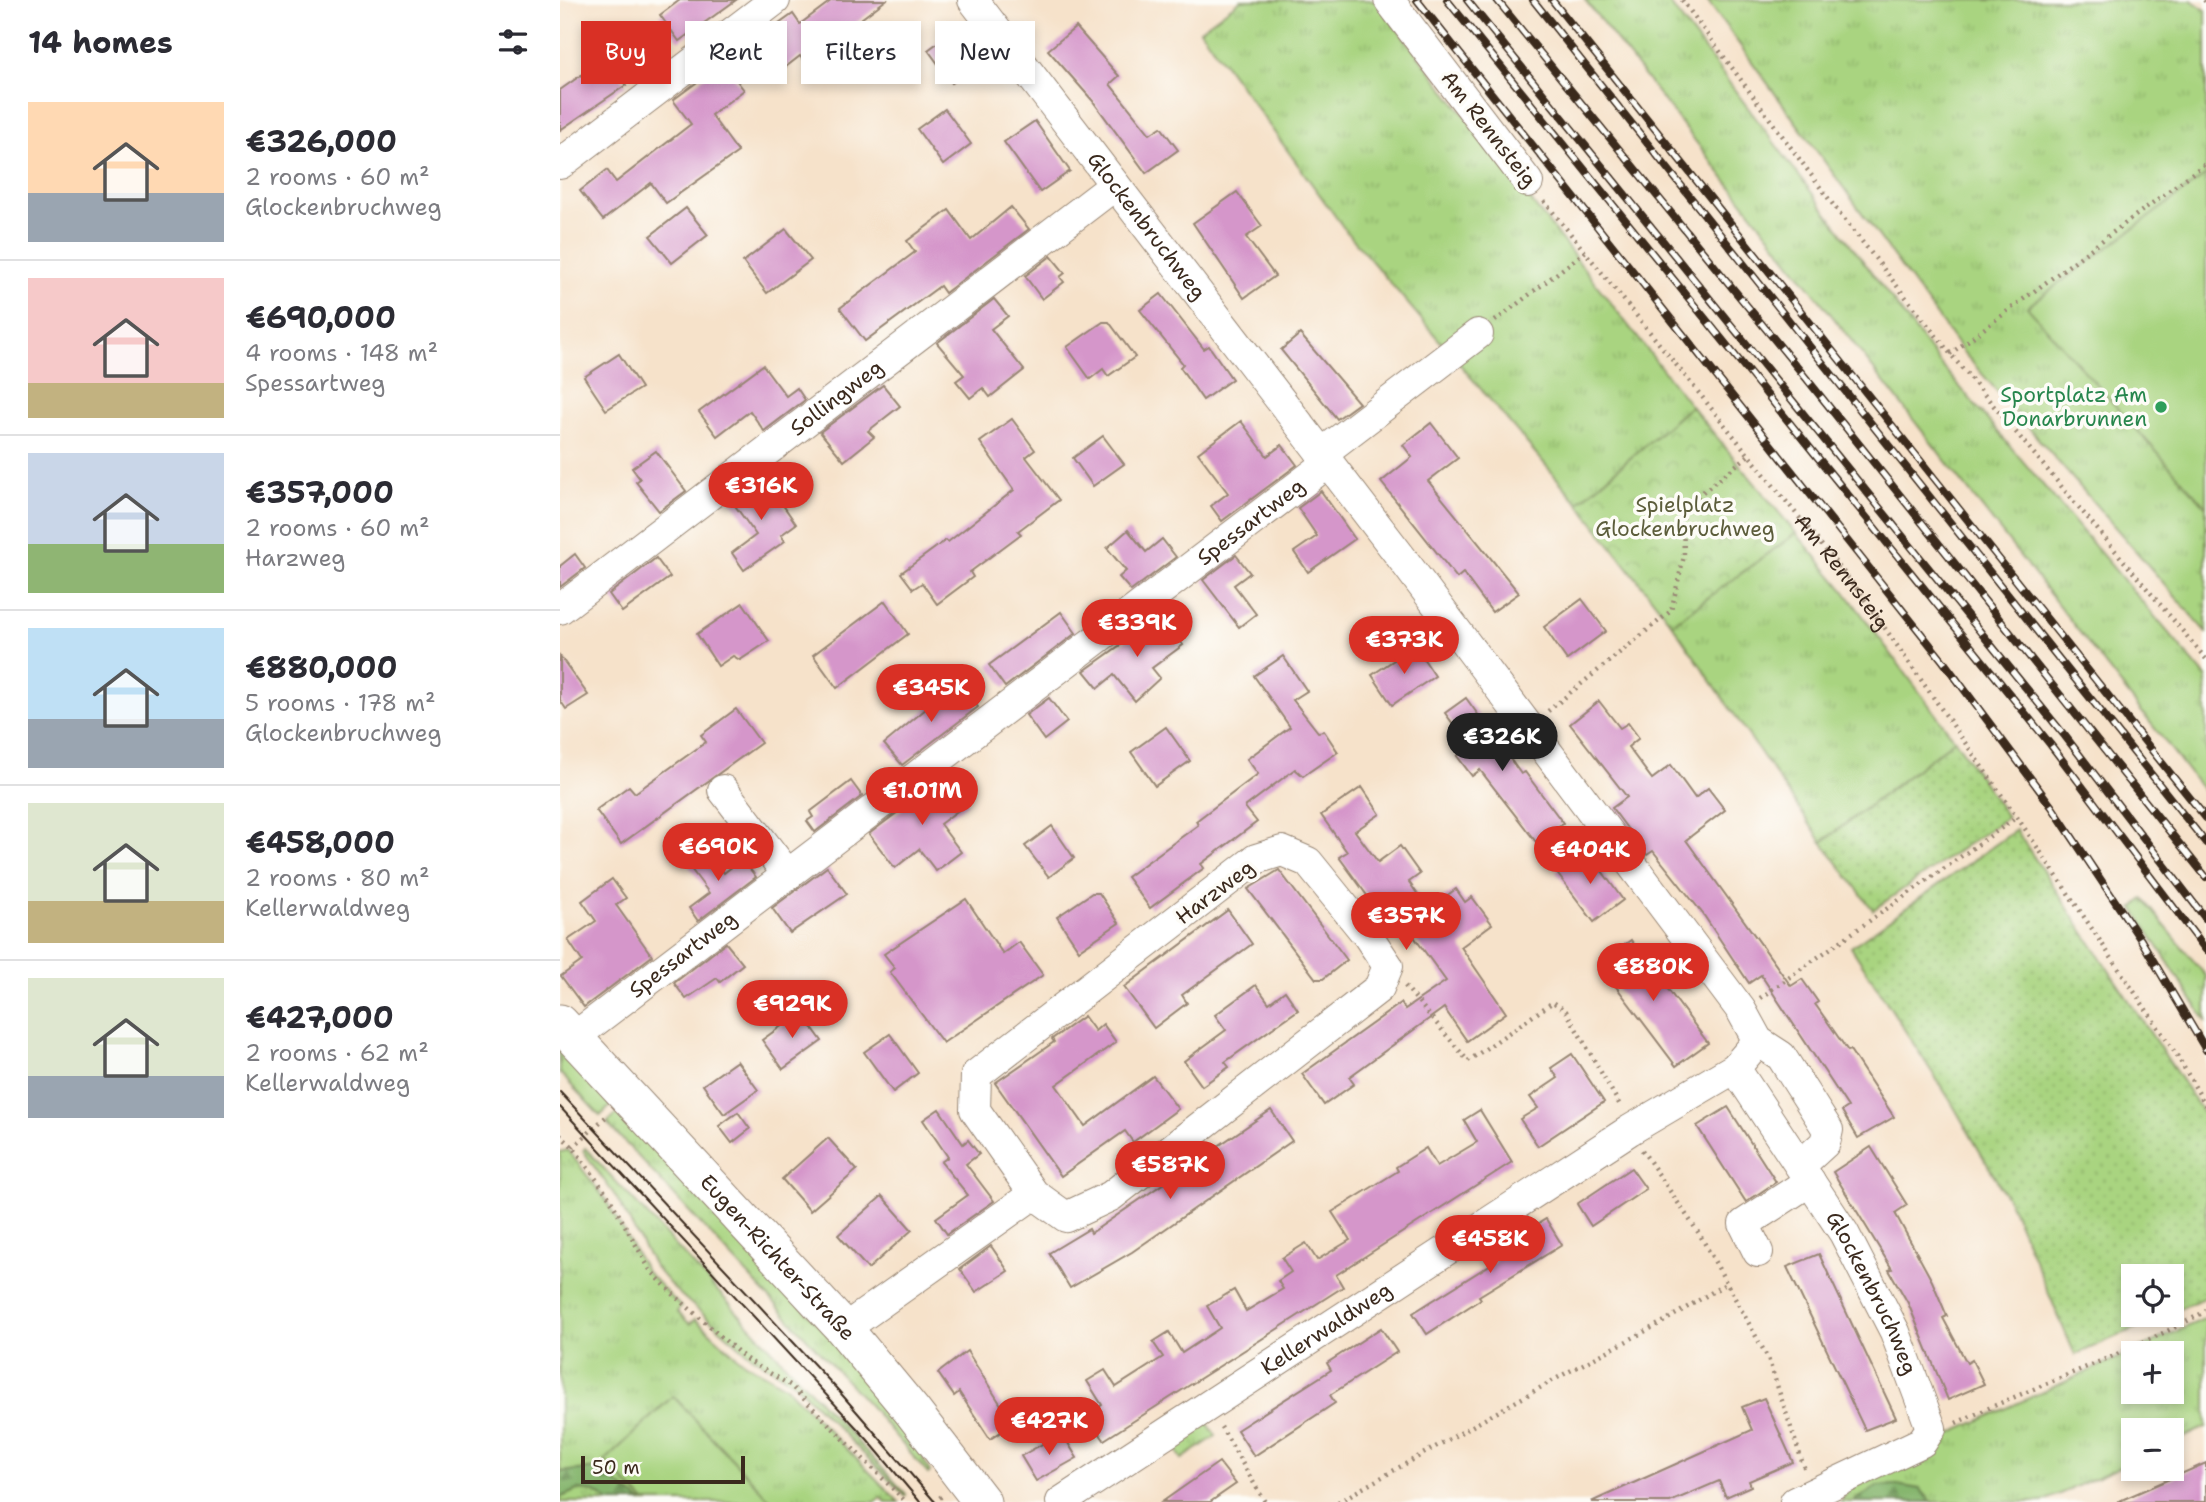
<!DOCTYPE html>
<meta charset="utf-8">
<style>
body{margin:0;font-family:"Shantell Sans",sans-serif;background:#f7f7f7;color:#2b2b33;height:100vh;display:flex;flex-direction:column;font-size:26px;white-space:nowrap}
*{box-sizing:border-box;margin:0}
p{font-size:23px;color:#7c7c81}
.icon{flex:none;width:38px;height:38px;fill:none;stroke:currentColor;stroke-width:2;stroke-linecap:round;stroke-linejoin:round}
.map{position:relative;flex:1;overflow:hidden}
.drawer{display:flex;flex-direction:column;background:#fff;width:560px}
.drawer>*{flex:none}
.guide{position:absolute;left:21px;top:21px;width:665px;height:63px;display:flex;gap:14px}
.tools{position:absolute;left:1561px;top:1264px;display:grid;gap:14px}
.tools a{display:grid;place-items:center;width:63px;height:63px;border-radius:0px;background:#fff;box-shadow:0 4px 10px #0003;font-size:35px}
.scale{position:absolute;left:21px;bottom:18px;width:164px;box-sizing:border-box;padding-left:7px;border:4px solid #3b2a1e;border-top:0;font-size:19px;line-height:24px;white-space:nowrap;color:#3b2a1e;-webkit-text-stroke:5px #fdfcf7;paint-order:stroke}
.price{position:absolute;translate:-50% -60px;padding:0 16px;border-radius:24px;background:#d93025;color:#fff;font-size:23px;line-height:46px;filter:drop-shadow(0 2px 4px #0008)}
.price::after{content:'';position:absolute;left:50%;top:42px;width:21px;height:16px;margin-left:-10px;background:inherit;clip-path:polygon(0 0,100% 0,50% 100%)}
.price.current{background:#222;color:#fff}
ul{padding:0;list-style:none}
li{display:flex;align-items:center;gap:21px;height:175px;padding:0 28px}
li+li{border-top:2px solid #e1e1e2}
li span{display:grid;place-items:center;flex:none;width:196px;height:140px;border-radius:0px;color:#555}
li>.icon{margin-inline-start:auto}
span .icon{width:84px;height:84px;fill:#fffc;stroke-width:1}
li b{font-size:30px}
h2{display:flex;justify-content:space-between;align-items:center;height:84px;padding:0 28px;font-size:30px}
.tag{padding:0 24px;border-radius:0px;background:#fff;box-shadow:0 4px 10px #0003;font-size:24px;line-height:63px}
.tag.current{background:#d93025;color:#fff}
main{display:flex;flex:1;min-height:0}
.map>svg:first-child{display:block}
.grass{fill:url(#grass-tufts);stroke:#727f4f;stroke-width:2;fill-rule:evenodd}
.forest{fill:url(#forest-firs);stroke:#607046;stroke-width:2}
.park{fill:url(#park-crowns);stroke:#727f4f;stroke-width:2}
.garden{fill:url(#garden-dots);stroke:#727f4f;stroke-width:2}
.pitch{fill:#a9d480;stroke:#727f4f;stroke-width:2}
.building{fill:#d596ca}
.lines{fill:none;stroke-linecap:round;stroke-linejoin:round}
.minor-casing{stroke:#988674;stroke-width:32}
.major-casing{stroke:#988674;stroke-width:39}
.path{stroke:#988674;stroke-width:4.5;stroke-dasharray:2 5;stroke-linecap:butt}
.minor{stroke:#fff;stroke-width:30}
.major{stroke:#fff;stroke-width:37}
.tram{stroke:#3b2a1e;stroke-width:2}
.rail-casing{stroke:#3b2a1e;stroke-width:8}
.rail{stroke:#fdfcf7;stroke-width:5;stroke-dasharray:16;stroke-linecap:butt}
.leisure-dot{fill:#2e9e5b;stroke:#fdfcf7;stroke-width:2.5}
.labels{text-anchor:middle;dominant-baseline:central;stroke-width:7;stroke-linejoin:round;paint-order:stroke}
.street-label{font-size:21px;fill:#3b2a1e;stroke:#fdfcf7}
.leisure-label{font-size:21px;fill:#27864d;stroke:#fdfcf7;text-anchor:end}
.park-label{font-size:21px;fill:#5c5d3b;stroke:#fdfcf7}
</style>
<main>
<section class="drawer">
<h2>14 homes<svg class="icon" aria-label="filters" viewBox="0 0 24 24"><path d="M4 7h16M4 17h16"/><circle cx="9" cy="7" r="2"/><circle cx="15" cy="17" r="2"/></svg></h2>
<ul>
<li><span style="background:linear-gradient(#ffd9b3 65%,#9aa5b1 0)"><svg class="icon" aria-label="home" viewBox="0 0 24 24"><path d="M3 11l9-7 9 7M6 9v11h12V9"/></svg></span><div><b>€326,000</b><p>2 rooms · 60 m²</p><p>Glockenbruchweg</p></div></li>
<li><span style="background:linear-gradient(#f6c9c9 75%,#c2b280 0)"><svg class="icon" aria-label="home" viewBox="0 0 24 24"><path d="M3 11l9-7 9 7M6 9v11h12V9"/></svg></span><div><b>€690,000</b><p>4 rooms · 148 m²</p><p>Spessartweg</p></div></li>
<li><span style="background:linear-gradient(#c9d6e8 65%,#8fb573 0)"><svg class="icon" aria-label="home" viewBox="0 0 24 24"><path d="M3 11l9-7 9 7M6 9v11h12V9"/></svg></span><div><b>€357,000</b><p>2 rooms · 60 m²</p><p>Harzweg</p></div></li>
<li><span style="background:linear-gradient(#bfe0f5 65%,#9aa5b1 0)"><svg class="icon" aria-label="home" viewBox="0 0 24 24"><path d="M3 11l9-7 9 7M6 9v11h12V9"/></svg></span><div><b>€880,000</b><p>5 rooms · 178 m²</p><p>Glockenbruchweg</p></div></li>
<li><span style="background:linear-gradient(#dfe7d0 70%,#c2b280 0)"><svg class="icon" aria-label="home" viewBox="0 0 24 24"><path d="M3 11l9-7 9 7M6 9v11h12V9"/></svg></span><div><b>€458,000</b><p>2 rooms · 80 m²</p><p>Kellerwaldweg</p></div></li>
<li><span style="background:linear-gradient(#dfe7d0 70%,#9aa5b1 0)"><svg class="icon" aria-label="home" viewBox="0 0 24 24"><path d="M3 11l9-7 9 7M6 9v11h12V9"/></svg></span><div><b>€427,000</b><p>2 rooms · 62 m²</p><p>Kellerwaldweg</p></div></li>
</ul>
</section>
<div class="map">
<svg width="1646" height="1502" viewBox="0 0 1646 1502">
<defs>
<pattern id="grass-tufts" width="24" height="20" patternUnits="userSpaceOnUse" patternTransform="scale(1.75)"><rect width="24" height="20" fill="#a9d480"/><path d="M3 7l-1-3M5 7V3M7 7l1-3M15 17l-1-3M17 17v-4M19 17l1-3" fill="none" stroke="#92b66e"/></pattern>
<pattern id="forest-firs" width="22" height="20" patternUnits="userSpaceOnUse" patternTransform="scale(1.75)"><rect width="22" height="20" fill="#86b66e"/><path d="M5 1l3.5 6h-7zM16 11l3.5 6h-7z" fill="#6f945a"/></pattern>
<pattern id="park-crowns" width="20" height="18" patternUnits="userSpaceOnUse" patternTransform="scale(1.75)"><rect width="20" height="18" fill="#a9d480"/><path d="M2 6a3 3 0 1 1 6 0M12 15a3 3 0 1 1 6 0" fill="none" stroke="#92b66e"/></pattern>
<pattern id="garden-dots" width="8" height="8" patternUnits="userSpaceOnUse" patternTransform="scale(1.75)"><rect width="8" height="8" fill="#a9d480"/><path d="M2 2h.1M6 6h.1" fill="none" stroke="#92b66e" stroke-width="1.8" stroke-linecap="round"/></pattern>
</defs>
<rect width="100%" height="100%" fill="#fdfcf7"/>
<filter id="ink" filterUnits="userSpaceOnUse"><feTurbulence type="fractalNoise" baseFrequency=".0143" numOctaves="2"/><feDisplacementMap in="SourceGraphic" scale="14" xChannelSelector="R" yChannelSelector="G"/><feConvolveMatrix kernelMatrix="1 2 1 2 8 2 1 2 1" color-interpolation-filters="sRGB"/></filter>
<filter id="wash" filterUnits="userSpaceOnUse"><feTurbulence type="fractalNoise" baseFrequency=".00686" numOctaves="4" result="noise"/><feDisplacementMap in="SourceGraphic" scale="28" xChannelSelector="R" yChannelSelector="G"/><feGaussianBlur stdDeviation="1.57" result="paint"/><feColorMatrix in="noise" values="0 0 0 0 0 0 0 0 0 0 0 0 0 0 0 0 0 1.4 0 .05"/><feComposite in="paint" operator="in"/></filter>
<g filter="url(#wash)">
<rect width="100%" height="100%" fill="#f6e2ca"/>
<g class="grass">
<path d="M681 0H815L1131 406 1018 503 786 231 640 30Z"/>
<path d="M1025 0H1107L1382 366 1646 677V794Z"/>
<path d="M1147 0H1631L1646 10V175L1511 277 1646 445V632L1403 352Z"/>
<path d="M1236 533 1283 589 1395 740 1262 842 1112 624Z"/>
<path d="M1583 899 1646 976V1021L1573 908Z"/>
<path d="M0 1044 53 1104 40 1116 0 1073Z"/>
<path d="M60 1111 340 1412 370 1472 368 1474 309 1405 47 1123Z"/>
<path d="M25 1148 346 1494 345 1496 235 1384 190 1355 114 1289 94 1266 56 1197 23 1151Z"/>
<path d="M8 1150 45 1199 86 1271 121 1307 117 1312 130 1324 135 1319 182 1361 225 1386 339 1502H326L321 1497 314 1502H212L113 1396 45 1461 85 1502H0V1152Z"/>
<path d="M1646 1318V1427L1612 1443V1430H1573V1461L1482 1502H1281L1288 1489 1387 1443 1385 1436ZM1573 1353H1612V1391H1573Z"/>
<path d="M647 1422 656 1436 622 1459 615 1448 620 1444 617 1440Z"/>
</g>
<g class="forest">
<path d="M37 1468 81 1502H49L35 1492 17 1490 0 1498V1472Z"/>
<path d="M1337 1485 1360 1489 1372 1502H1292L1317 1486Z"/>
</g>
<path class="park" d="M1131 406 1236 533 1112 624 1018 503Z"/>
<g class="garden">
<path d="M1395 740 1447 817 1313 910 1262 842Z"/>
<path d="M1456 830 1646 1117V1297L1612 1312V1276H1573V1314H1607L1515 1355 1451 1205 1390 1100 1291 947Z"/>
</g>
<g class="pitch">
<path d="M1646 175V507L1467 307Z"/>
<path d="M113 1396 212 1502H85L45 1461Z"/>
</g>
<g id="blocks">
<g class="building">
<path d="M120 0H176L119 41 100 15Z"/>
<path d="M272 0H326L260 50 264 56 248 67 240 56 214 76 191 44 233 14 240 24Z"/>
<path d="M402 25 426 59 392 83 368 50Z"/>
<path d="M516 27 559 76 550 84 590 134 601 127 618 150 586 173 532 100 488 50Z"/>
<path d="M47 57 66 85 0 130V90Z"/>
<path d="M163 63 184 90 151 115 178 152 106 203 91 183 43 220 20 191 47 170 56 182 131 124 113 100Z"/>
<path d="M385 109 411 144 383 165 357 129Z"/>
<path d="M475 121 510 171 480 192 444 142Z"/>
<path d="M677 192 702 226 686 237 715 276 684 298 633 223Z"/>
<path d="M451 207 469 229 385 293 380 286 305 341 280 308 355 252 347 241 389 210 411 240Z"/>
<path d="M126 208 148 235 112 263 90 236Z"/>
<path d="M226 229 251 260 207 293 183 262Z"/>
<path d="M491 256 505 273 500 277 504 282 482 299 465 276Z"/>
<path d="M601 294 644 349 649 346 672 379 643 400 620 367 623 364 580 310Z"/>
<path d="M434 299 448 316 431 329 464 370 430 397 423 388 410 398 396 381 404 375 377 343Z"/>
<path d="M543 322H549L575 357 548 376 543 369 530 379 507 347Z"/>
<path d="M740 334 799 403 777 419 721 350Z"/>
<path d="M59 354 81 388 46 410 24 377Z"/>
<path d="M203 365 226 396 237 388 245 400 204 431 190 411 157 436 139 412Z"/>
<path d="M323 385 340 406 308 431 314 437 284 461 260 432Z"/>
<path d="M452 419 475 450 466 457 499 500 458 531 461 534 410 572 413 577 377 604 362 583 353 589 341 573 386 540 388 542 454 490 420 442Z"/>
<path d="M681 421 707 456 722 445 737 465 662 521 651 506 668 493 638 453Z"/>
<path d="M871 423 898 458 868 481 959 593 932 612 903 573 897 578 821 482 852 457 843 445Z"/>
<path d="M543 436 564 464 533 486 513 458Z"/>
<path d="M96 451 126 491 99 511 76 482 80 479 72 468Z"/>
<path d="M203 476 236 524 221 535 225 541 184 570 172 553 196 535 171 500Z"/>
<path d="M761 491 795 539 748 572 734 552 757 536 738 508Z"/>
<path d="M568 530 586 552 602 539 616 557 571 591 559 577 566 571 547 548Z"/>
<path d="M15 554 25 568 0 587V566Z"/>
<path d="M676 555 690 573 674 585 696 614 679 627 643 580Z"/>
<path d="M96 558 110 577 62 612 49 594Z"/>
<path d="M1022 599 1046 631 1007 660 984 627Z"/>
<path d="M325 601 348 634 277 688 253 655Z"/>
<path d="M183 603 209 641 180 660 173 656 158 666 137 634Z"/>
<path d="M501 612 516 633 445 687 429 665Z"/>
<path d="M601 616 623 645 592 668 600 678 575 701 554 675 538 688 524 671Z"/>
<path d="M855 646 875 676 832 705 812 675Z"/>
<path d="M0 656 28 695 6 709 0 700Z"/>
<path d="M723 656 747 691 733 700 758 732 764 731 778 752 743 776 735 769 685 807 697 822 641 864 644 868 590 908 567 877 638 825 636 821 698 774 687 759 730 727 694 676Z"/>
<path d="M398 682 418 707 342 765 324 744Z"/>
<path d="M489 698 507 722 484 740 466 715Z"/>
<path d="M906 698 961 774 965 772 1003 823 976 842 920 770 912 776 897 756 910 747 885 713Z"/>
<path d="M1039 701 1060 728 1068 723 1079 738 1068 747 1092 779 1111 765 1135 798 1148 788 1165 810 1126 840 1231 986 1242 979 1258 1002 1255 1004 1288 1051 1290 1050 1334 1117 1298 1138 1282 1111 1288 1107 1201 975 1189 983 1143 914 1093 851 1087 855 1052 808 1067 797 1010 724Z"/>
<path d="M176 709 201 743 61 844 36 810 69 786 75 793 146 742 141 735Z"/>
<path d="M606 727 630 761 595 786 571 752Z"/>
<path d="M387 775 408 803 380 824 401 852 376 871 359 849 335 868 309 834Z"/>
<path d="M291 781 302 796 255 832 247 821 253 817 250 812Z"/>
<path d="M802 787 820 814 795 831 818 862 840 846 860 874 849 882 868 909 896 889 905 902 912 897 932 924 901 947 946 1013 907 1041 884 1008 789 1077 794 1084 764 1105 742 1074 841 1003 845 1009 886 981 836 912 825 920 779 857 787 852 761 815Z"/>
<path d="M492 826 514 858 489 877 465 846Z"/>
<path d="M1026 849 1063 900 1034 922 996 872Z"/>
<path d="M147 850 164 873 182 859 196 877 138 921 129 908 149 893 128 865Z"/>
<path d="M267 867 287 894 230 933 212 908Z"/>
<path d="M719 870 787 960 763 979H756L688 889Z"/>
<path d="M52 879 66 898 56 905 92 956 24 1007 1 976 22 961 8 940 36 921 22 901Z"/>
<path d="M532 893H539L559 923 519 950 497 917Z"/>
<path d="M406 899 443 954 459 942 483 975 383 1043 330 972 335 968 324 954Z"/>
<path d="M668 910 692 944 622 995 627 1003 594 1028 564 987Z"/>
<path d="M1071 940 1148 1043 1116 1066 1039 964Z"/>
<path d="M166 943 183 964 160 982 157 978 126 999 114 983Z"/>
<path d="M696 985 709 1003 725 991 738 1010 665 1062 669 1067 642 1086 624 1061 666 1030 655 1015Z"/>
<path d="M241 1012 262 1041 223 1069 202 1040Z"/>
<path d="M524 1016 535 1031 543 1024 556 1042 496 1085 525 1126 593 1076 618 1109 573 1142 565 1131 501 1176 435 1083 494 1042 492 1039Z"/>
<path d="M330 1034 358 1073 333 1092 304 1052Z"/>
<path d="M1012 1054 1044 1102 978 1146 960 1119 978 1108 970 1097 998 1078 991 1068Z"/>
<path d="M177 1061 198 1090 164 1114 143 1085Z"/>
<path d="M1168 1107 1216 1182 1186 1202 1137 1126Z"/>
<path d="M379 1109 403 1144 408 1140 419 1154 406 1164 434 1201 387 1234 376 1218 408 1195 381 1162 388 1157 363 1120Z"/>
<path d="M711 1110 732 1141 572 1252 510 1288 489 1253 529 1229 531 1233Z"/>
<path d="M920 1110 952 1162 776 1275 783 1287 544 1440 527 1415 542 1405 527 1381 545 1370 556 1387 603 1357 593 1342 609 1332 622 1353 660 1328 647 1306 674 1290 686 1311 723 1289 718 1281 731 1272 722 1258 746 1243 757 1260 790 1240 772 1212 838 1171 836 1167 866 1148 877 1166 917 1142 904 1120Z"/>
<path d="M178 1112 190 1129 172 1143 159 1126Z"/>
<path d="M268 1138 297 1170 250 1211 222 1179Z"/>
<path d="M1311 1147 1347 1205 1335 1213 1372 1281 1387 1316 1383 1318 1407 1363 1412 1360 1424 1384 1388 1400 1348 1303 1329 1270 1332 1269 1273 1172Z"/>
<path d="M1071 1168 1086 1189 1031 1226 1017 1204Z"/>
<path d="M322 1196 352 1230 308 1269 278 1235Z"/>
<path d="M986 1219 1002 1245 919 1296 921 1299 867 1334 853 1313 936 1261 931 1253Z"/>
<path d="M431 1246 448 1271 416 1292 400 1269Z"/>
<path d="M1259 1254 1336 1418 1305 1430 1227 1267Z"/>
<path d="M821 1328 837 1352 770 1395 775 1403 694 1456 677 1430 771 1370 767 1363Z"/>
<path d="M407 1351 453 1424 430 1439 399 1392 394 1396 378 1373Z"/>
<path d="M1204 1398 1233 1462 1189 1481 1191 1486 1166 1497 1159 1481 1110 1502H1031L1192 1430 1182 1407Z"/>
<path d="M502 1433 517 1458 476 1481 461 1456Z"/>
<path d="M659 1462 676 1484 650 1502H602Z"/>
<path d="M1646 1463V1502H1557Z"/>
</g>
</g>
</g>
<g filter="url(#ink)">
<use href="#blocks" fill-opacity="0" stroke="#988674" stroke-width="2"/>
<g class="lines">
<defs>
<g id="minor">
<path id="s2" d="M413 0 841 557 1181 1010 1198 1041 1221 1056 1268 1130 1265 1143 1241 1165"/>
<path d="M829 0 968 182"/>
<path d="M0 164 215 0"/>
<path d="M761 454 918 334"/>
<path id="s3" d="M0 609 555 185"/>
<path d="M163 790 228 875"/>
<path id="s4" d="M13 1038 768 463"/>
<path id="s5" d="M1175 1068 1284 1233 1335 1332 1371 1428 1362 1442 1235 1502"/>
<path d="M1198 1252 1184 1224 1250 1181"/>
<path d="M284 1329 474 1194 506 1217 551 1196 819 988 828 966 808 936 748 862 722 851 696 859 416 1075 415 1110 474 1194"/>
<path id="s6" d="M501 1502 1070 1130 1175 1068 1198 1041"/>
</g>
<g id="major">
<path id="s7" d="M0 1023 284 1329 352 1411 422 1502"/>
</g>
</defs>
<use href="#minor" class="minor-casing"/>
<use href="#major" class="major-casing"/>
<g class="path">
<path d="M1122 0 1277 210 1397 362 1646 659"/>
<path d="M1644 0 1646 2"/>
<path id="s1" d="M984 201 1301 594 1457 817 1618 1057 1646 1106"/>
<path d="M935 321 1026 251"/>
<path d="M1390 354 1646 163"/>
<path d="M988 711 1111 611 1124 556 1123 513 1134 499 1189 455"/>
<path d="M845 986 908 1061 993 1002 1006 1011 1061 1107"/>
<path d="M1200 998 1457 817"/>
<path d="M0 1135 13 1147 49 1197 90 1270 112 1293 186 1359 230 1385 346 1502"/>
<path d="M13 1147 49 1114"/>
<path d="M1082 1150 1140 1235 1208 1358 1245 1470"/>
<path d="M1396 1423C1479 1384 1566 1355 1646 1311"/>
<path d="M661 1427 705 1502"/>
<path d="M374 1502 382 1496"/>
<path d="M778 1502 1008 1372 1103 1322 1167 1283"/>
</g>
<use href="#minor" class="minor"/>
<use href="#major" class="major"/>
<g class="tram">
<path d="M0 1092 277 1389 375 1502"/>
<path d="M0 1107 307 1439 360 1502"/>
</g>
<defs>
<g id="rail">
<path d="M857 0 1383 661 1492 807 1581 940 1646 1050"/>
<path d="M887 0 1490 744 1646 950"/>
<path d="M907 0 1505 736 1646 919"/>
<path d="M937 0 1246 378 1646 877"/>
<path d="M973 0 1646 843"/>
<path d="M992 0 1646 818"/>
</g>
</defs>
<use href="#rail" class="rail-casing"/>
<use href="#rail" class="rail"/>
</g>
</g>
<circle class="leisure-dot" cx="1601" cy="407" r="7"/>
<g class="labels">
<g class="street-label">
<text transform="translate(929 129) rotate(52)">Am Rennsteig</text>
<text stroke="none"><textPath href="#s2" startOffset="285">Glockenbruchweg</textPath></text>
<text stroke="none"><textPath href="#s3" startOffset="348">Sollingweg</textPath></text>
<text stroke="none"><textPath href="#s4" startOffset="852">Spessartweg</textPath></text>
<text stroke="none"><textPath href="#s1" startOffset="476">Am Rennsteig</textPath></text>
<text transform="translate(655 892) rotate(-37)">Harzweg</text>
<text stroke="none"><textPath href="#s4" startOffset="138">Spessartweg</textPath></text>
<text stroke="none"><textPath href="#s7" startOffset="320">Eugen-Richter-Straße</textPath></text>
<text stroke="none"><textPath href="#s5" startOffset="264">Glockenbruchweg</textPath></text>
<text stroke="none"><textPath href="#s6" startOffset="317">Kellerwaldweg</textPath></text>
</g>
<g class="leisure-label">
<text x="1587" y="395">Sportplatz Am<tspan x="1587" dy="24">Donarbrunnen</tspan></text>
</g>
<g class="park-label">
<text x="1125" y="505">Spielplatz<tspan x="1125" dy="24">Glockenbruchweg</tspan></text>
</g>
</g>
</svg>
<div class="tools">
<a><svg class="icon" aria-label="locate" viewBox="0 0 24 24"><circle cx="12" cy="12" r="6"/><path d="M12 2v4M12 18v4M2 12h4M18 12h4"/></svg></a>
<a>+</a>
<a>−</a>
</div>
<div class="scale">50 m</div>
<b class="price" style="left:201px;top:522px">€316K</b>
<b class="price" style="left:577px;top:659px">€339K</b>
<b class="price" style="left:844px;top:676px">€373K</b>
<b class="price" style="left:371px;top:724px">€345K</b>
<b class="price current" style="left:942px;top:773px">€326K</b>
<b class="price" style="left:362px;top:827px">€1.01M</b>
<b class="price" style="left:158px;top:883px">€690K</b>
<b class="price" style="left:1030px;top:886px">€404K</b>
<b class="price" style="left:846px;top:952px">€357K</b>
<b class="price" style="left:1093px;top:1003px">€880K</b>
<b class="price" style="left:232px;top:1040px">€929K</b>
<b class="price" style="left:610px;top:1201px">€587K</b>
<b class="price" style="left:930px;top:1275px">€458K</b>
<b class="price" style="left:489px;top:1457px">€427K</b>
<div class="guide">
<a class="tag current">Buy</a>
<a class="tag">Rent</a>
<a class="tag">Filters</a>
<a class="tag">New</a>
</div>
</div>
</main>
